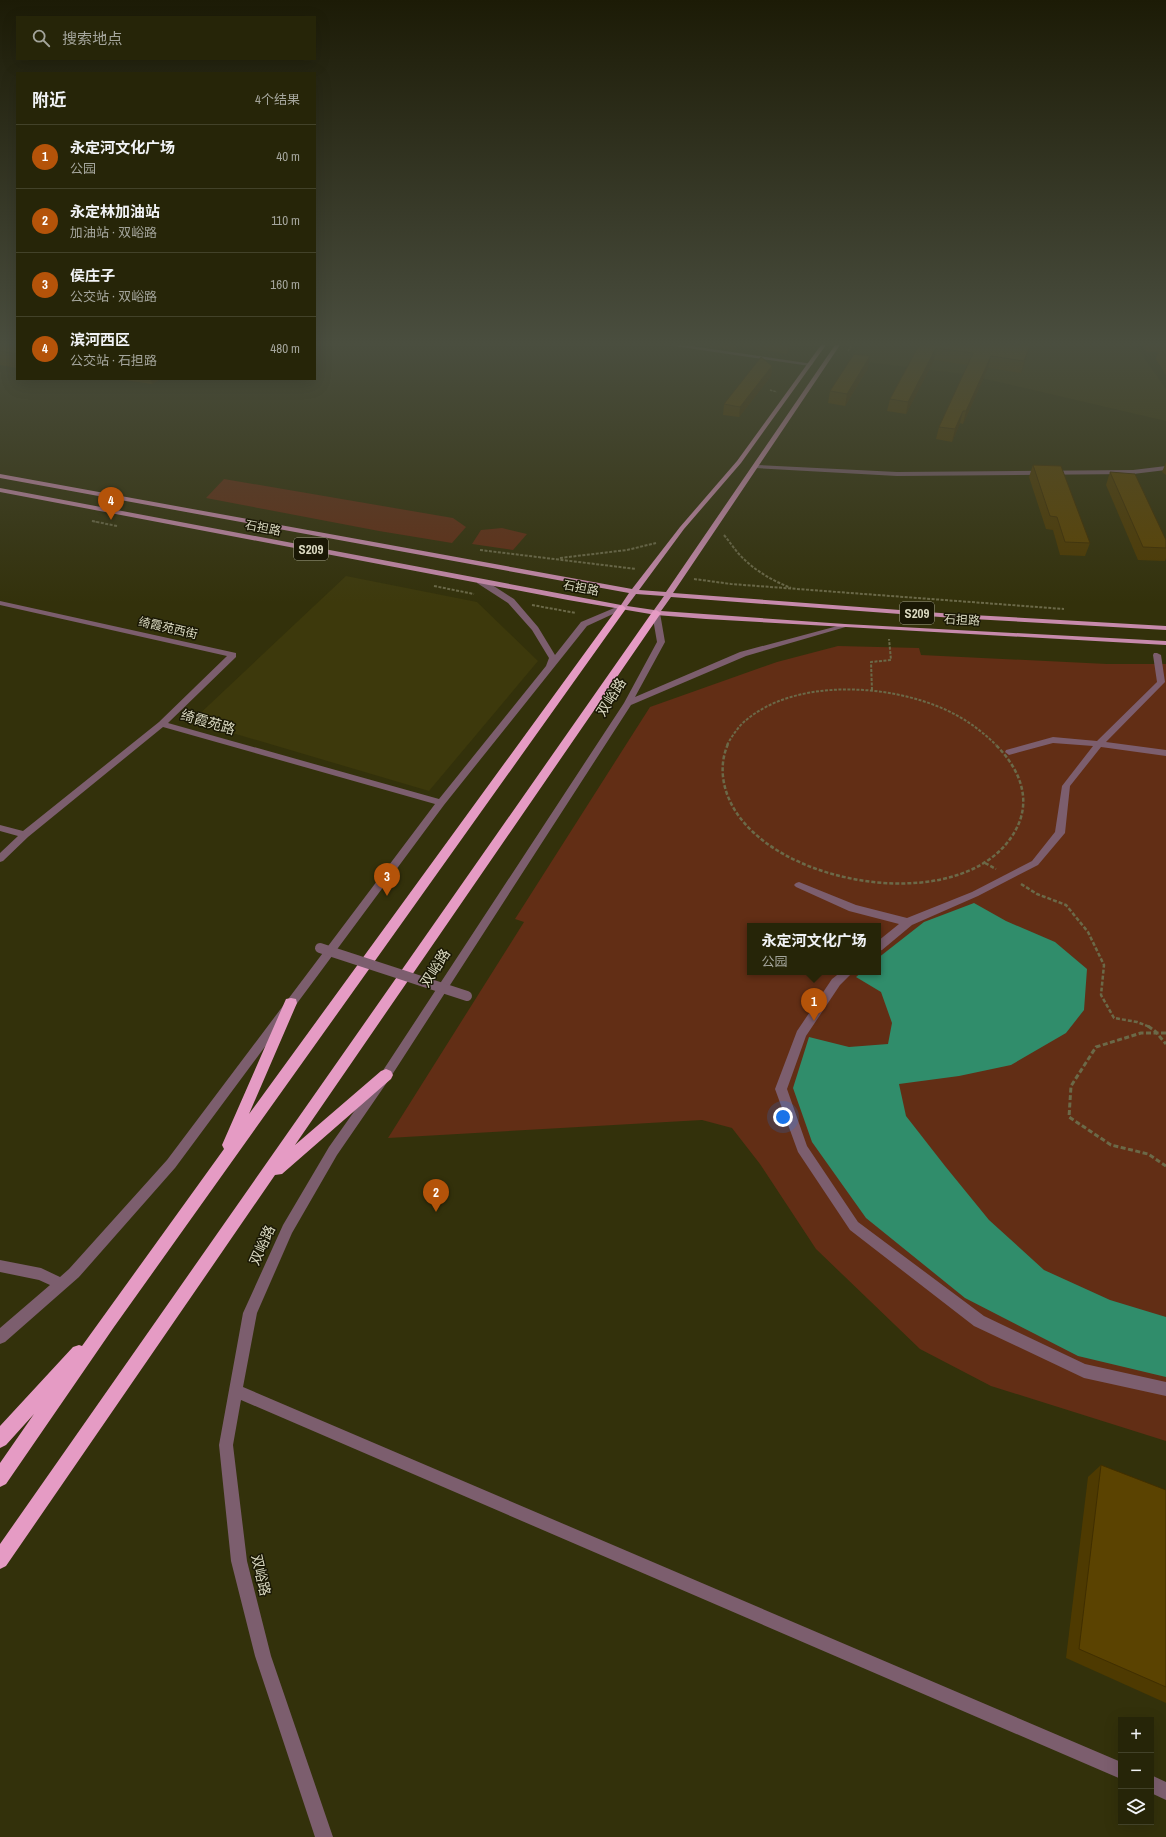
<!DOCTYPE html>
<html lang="zh">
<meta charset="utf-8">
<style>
:root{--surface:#262508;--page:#2e2d12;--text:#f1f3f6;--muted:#a4a59c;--line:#424229;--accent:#b45309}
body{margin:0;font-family:"Archivo Narrow","Noto Sans SC",sans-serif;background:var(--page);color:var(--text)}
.controls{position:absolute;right:12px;bottom:12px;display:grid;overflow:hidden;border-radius:0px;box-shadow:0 4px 16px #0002}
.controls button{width:36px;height:36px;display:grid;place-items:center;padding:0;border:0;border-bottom:1px solid var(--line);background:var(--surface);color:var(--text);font:20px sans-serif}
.you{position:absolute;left:783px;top:1117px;width:14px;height:14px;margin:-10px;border:3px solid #fff;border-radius:50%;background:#1a73e8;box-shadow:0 0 0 6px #1a73e833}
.badge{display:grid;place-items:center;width:26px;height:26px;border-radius:50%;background:var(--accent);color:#fff;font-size:13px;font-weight:700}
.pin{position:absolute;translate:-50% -33px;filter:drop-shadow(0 1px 2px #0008)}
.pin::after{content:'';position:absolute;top:21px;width:14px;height:12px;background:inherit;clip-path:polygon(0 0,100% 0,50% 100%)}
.popup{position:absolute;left:747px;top:923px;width:134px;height:52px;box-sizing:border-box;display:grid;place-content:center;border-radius:0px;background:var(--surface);filter:drop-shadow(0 1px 3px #0005);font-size:13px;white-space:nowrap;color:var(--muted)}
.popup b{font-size:15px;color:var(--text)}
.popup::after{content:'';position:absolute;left:50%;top:100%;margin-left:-8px;border:8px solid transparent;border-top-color:var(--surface)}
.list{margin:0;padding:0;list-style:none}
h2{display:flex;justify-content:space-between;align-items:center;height:52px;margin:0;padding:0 16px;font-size:17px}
h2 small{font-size:13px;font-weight:400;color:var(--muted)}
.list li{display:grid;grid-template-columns:26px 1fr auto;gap:12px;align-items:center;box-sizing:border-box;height:64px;padding:0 16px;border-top:1px solid var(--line)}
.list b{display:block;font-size:15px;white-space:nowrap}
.list p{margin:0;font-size:13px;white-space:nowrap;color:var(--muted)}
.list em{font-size:13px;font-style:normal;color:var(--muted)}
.icon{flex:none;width:22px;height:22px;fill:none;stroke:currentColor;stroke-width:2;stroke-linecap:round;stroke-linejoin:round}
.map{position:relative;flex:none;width:1166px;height:1837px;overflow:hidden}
.search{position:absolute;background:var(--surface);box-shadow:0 4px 16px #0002;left:16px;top:16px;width:300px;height:44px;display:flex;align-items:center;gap:10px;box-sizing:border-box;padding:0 14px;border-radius:0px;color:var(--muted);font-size:15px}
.panel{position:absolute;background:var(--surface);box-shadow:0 4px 16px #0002;left:16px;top:72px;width:300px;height:308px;border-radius:0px}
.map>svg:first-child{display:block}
</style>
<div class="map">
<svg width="1166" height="1837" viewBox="0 0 1166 1837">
<rect width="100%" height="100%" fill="#33310b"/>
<!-- built -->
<g fill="#3d390c">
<path d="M861 345H1135L1166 389V421L964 374 850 360Z"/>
<path d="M346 576 477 602 538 661 429 791 192 721Z"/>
</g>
<!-- green -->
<g fill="#622e15" fill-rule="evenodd">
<path d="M224 479 453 518 466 527 452 543 379 531 206 498Z"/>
<path d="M502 528 527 534 513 550 472 544 481 530Z"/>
<path d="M838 646 919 648 921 655 1107 664H1166V1441L991 1386 920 1349 816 1249 760 1164 732 1128 702 1120 388 1138 524 922 515 919 650 707 777 662ZM750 926H878V972H750Z"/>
</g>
<!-- water -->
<path fill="#308d6b" d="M974 903 1006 921 1055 942 1087 969 1084 1010 1066 1033 1011 1065 959 1076 899 1084 906 1116 945 1166 989 1220 1044 1270 1110 1300 1166 1317V1377L1078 1356 965 1298 866 1218 812 1142 793 1088 809 1037 849 1047 888 1044 892 1023 881 992 856 977 862 972H878V958L924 922Z"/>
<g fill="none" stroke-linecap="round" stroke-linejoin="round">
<!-- path-far3 -->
<g stroke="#6b6948" stroke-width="1.5" stroke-dasharray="2.5 1" stroke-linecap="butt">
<path d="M848 351 852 345"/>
<path d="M770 390 777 392"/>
<path d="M92 521 97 522"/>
</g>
<!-- path-far2 -->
<g stroke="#6b6948" stroke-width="2" stroke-dasharray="3 1.5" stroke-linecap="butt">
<path d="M92 521 117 526"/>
<path d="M724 535C729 541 733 547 738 553 752 569 771 580 791 588"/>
<path d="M480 550 636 569"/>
<path d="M560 558 627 550 656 543"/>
<path d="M694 579 731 584 1064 609"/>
<path d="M434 586 474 594"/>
<path d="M532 605 576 613"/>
<path d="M872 690 871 662 891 660 889 639"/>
<path d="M727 745C732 736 738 727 745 721 795 678 888 684 944 709 964 718 981 730 996 745"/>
</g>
<!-- path-far1 -->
<g stroke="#6b6948" stroke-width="2.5" stroke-dasharray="4 2" stroke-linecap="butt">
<path d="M728 744C721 760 721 777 727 794 761 889 977 923 1019 823 1031 793 1016 765 995 744"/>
<path d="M985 863 996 869"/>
<path d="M1021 884 1037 894 1066 905 1088 932 1104 965 1101 995 1114 1018 1137 1022 1150 1027"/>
</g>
<!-- path -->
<g stroke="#6b6948" stroke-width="3" stroke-dasharray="5 2.5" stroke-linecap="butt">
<path d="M1148 1026 1155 1031 1166 1044"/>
<path d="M1166 1033H1141L1096 1047 1071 1086 1069 1117 1111 1145 1148 1154 1166 1166"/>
</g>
<!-- minor -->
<g fill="#7c5e6e" fill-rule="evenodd">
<path d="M667 345H684L813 364 810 366Z"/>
<path d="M757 465 897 472 1133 470 1166 466V470L1133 474 897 476 755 468 754 467Z"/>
<path d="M477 579H483L514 599 538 627 555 655 581 622 619 606H625L626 608 587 626 444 805 175 1168 79 1277 5 1342 0 1344V1328L50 1285 39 1280 0 1272V1260L41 1268 60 1277 69 1269 167 1160 435 804 163 727 28 837 3 861 0 862V853L18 836 0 831V825L23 831 159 722 227 656 0 605V601L236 653V657L168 723 439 799 546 666 549 658 532 630 508 603 477 583Z"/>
<path d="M653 611H659L660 613 665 642 635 697 740 652 845 624 849 626 746 656 631 705 390 1078 337 1155 292 1233 257 1313 243 1387 1121 1762V1779L241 1400 233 1445 247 1561 271 1656 333 1837H315L255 1656 231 1561 219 1445 243 1313 283 1225 329 1147 382 1072 624 703 657 642 652 613Z"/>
<path d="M1154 653H1157L1161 655 1165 682 1106 742 1166 750V756L1101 747 1070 786 1065 833 1038 865 978 896 912 925 882 950 878 951V941L899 924 849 911 796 887 794 885 796 883 799 882 856 905 907 918 972 892 1032 861 1055 832 1062 786 1093 746 1053 743 1009 755 1005 752 1006 750 1053 737 1097 741 1157 682 1153 655Z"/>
<path d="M841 972H853L840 985 806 1036 787 1089 807 1146 858 1222 984 1316 1085 1364 1166 1382V1396L1084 1378 974 1326 850 1230 798 1152 775 1089 797 1031 832 979Z"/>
<path d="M1151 1775 1166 1782V1800L1151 1793Z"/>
</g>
<!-- major -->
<path fill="#c78aac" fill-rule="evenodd" d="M821 345H826L741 463 684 529 639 590 666 592 835 345H840L673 593 954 614 1166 626V630L954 618 671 597 661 611 845 624 1166 641V645L706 619 656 615 568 600 0 492V488L621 605 629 593 0 478V474L632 589 680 527 737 461ZM636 594 664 596 654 610 627 606Z"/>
<!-- highway -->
<g fill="#e59bc4" fill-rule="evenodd">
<path d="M622 605 626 608 625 610 114 1327 6 1484 0 1487V1463L34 1414 6 1445 0 1448V1426L73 1347 79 1345 82 1346 224 1149 222 1145 286 999 291 998 296 999 297 1003 249 1114 619 606Z"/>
<path d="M656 610 661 613 295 1145 381 1071 386 1069 391 1071 393 1075 391 1079 282 1174 275 1175 6 1566 0 1569V1544L653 611Z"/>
</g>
<!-- minor-bridge -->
<path stroke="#7c5e6e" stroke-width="10" d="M320 948 467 996"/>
</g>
<!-- wall -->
<g fill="#4e3a01">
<path d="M0 345H17V368L0 365Z"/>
<path d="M709 345H793L787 354 737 346 735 350 709 347Z"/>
<path d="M919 345H1031L1021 373 988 368 963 424 960 423 952 442 936 439 939 427 968 365 934 360 906 414 887 411 890 399Z"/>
<path d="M1143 345H1166V375L1156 359 1158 352H1147Z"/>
<path d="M772 366 771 376 739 417 723 415 724 404Z"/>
<path d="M868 368 845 406 828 403 830 391Z"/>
<path d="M118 379H160L152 384Z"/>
<path d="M1166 462V475L1162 472Z"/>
<path d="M1033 465 1090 543 1085 556 1060 555 1053 530 1046 529 1029 477Z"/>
<path d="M1110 472 1166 540V558L1165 561 1138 560 1106 485Z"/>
<path d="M1101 1465 1166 1490V1703L1066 1658 1088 1477Z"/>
</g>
<!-- shaded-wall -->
<g fill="#402f01">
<path d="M788 345H793L787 354Z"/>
<path d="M1030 345H1031L1021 373 1024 361Z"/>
<path d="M936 348 934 360 906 414 908 402Z"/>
<path d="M870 356 868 368 845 406 847 394Z"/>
<path d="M991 356 988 368 963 424 966 411Z"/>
<path d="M772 366 771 376 739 417 740 407Z"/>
<path d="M151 379H160L152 384Z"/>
<path d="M963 411 960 423 952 442 955 429Z"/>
</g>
<!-- building -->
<g fill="#5b4301" stroke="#402f01">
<path d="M0 345H17V354L0 351Z"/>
<path d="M919 345H1030L1024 361 991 356 966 411H963L955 429 939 427 973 353 936 348 908 402 890 399Z"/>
<path d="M1160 347 1166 348V357Z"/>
<path d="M854 354 870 356 847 394 830 391Z"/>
<path d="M761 357 772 366 740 407 724 404Z"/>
<path d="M1033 465 1061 466 1090 543 1065 542 1057 517 1050 516Z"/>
<path d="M1110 472 1135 474 1166 540V548L1143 547Z"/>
<path d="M1101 1465 1166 1490V1687L1079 1649Z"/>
</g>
<!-- sky -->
<linearGradient id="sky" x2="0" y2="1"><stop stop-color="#1c1b06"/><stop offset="0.57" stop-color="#4a4e3f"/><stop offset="1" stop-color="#4a4e3f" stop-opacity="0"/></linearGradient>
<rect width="1166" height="603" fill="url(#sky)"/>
<g text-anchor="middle" stroke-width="3" stroke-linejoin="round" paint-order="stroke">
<!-- far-street labels -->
<g font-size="12" fill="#dad9c0" stroke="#1a1805">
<text transform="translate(263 528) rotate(11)" y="4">石担路</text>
<text transform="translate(581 588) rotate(11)" y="4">石担路</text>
<text transform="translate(962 620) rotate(3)" y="4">石担路</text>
<text transform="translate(168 628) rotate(13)" y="4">绮霞苑西街</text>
</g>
<!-- shield labels -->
<g fill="#1a1805" stroke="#a09f88" stroke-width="1">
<rect x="294" y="538" width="34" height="22" rx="3"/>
<rect x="900" y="602" width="34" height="22" rx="3"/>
</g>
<g font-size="13" font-weight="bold" fill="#dad9c0">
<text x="311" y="554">S209</text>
<text x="917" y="618">S209</text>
</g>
<!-- street labels -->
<g font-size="14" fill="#dad9c0" stroke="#1a1805">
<text transform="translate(611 697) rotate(-58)" y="5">双峪路</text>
<text transform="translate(208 722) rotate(16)" y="5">绮霞苑路</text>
<text transform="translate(435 968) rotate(-57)" y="5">双峪路</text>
<text transform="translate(262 1245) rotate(-66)" y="5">双峪路</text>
<text transform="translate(261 1575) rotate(77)" y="5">双峪路</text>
</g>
</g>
</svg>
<div class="controls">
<button>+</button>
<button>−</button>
<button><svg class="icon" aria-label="layers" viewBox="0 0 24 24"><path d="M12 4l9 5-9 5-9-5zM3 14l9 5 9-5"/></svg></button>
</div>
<div class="you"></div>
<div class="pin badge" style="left:814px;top:1021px">1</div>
<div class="popup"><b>永定河文化广场</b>公园</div>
<div class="pin badge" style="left:436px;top:1212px">2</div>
<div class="pin badge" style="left:387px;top:896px">3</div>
<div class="pin badge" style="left:111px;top:520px">4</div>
<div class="search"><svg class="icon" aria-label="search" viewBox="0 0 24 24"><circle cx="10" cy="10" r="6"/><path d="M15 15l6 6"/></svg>搜索地点</div>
<section class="panel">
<h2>附近<small>4个结果</small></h2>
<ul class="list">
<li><span class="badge">1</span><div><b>永定河文化广场</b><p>公园</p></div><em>40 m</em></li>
<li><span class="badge">2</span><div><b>永定林加油站</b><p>加油站 · 双峪路</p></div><em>110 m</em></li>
<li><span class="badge">3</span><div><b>侯庄子</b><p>公交站 · 双峪路</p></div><em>160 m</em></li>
<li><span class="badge">4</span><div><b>滨河西区</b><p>公交站 · 石担路</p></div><em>480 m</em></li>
</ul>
</section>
</div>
